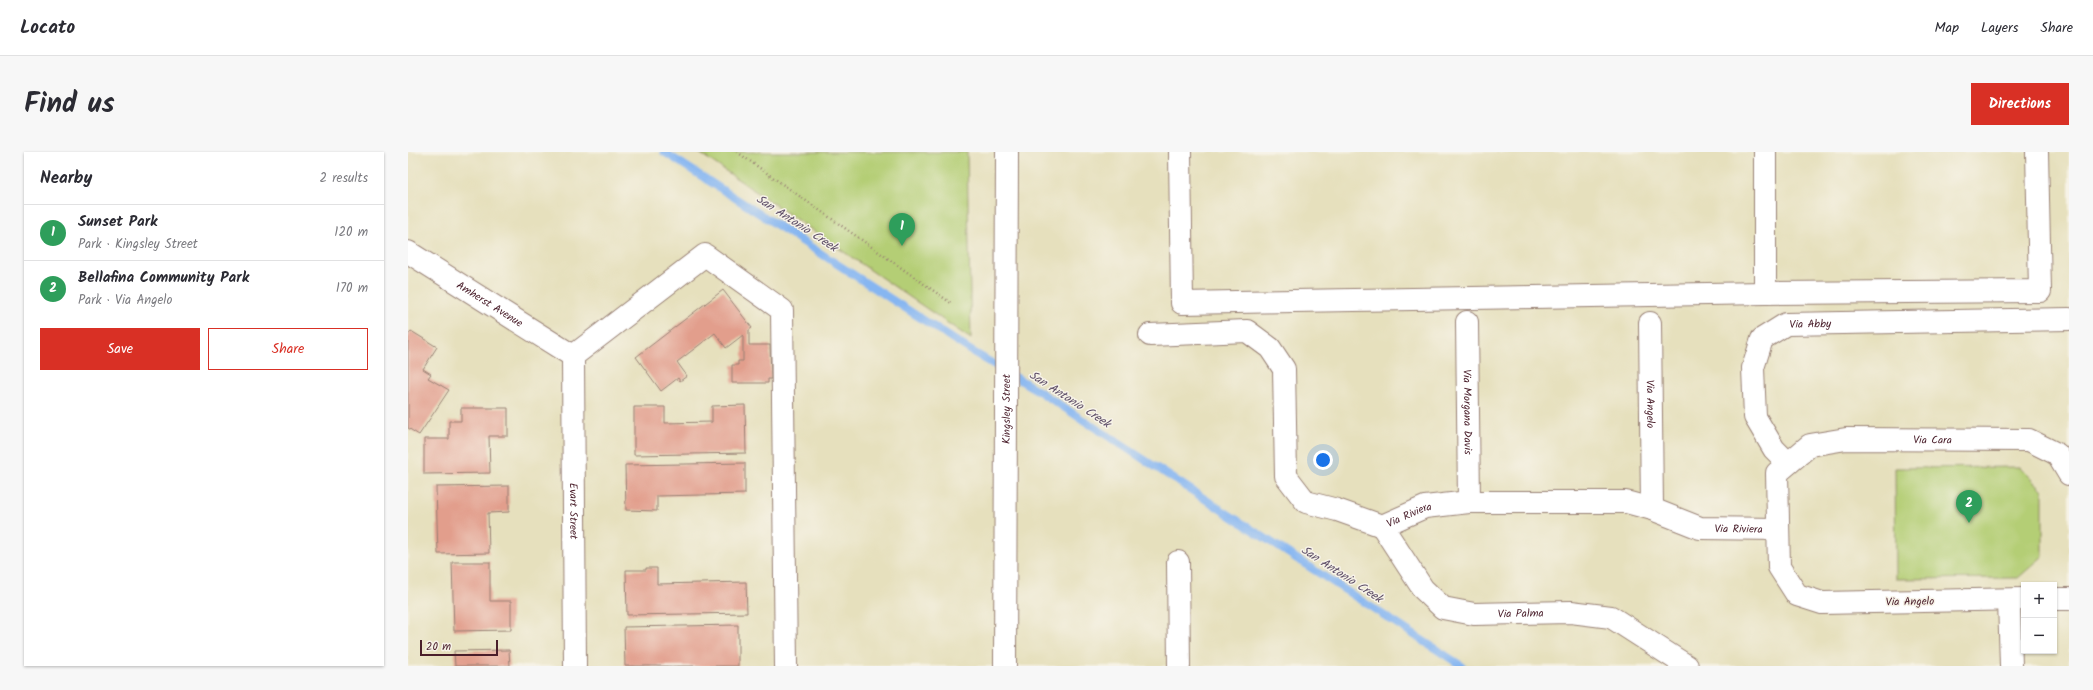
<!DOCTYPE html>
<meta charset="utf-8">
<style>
:root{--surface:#fff;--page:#f7f7f7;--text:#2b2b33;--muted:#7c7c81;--line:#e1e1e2;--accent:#d93025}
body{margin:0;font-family:Kalam,sans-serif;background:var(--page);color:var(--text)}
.controls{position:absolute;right:12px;bottom:12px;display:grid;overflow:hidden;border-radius:0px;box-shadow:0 1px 3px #0004}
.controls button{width:36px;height:36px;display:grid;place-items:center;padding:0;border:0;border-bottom:1px solid var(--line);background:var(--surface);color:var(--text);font:20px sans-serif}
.scale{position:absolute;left:12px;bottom:10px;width:78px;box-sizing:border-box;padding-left:4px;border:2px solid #4a1f2b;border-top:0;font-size:11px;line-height:14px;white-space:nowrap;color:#4a1f2b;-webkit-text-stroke:3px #f7f3e8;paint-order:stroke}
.you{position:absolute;left:915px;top:308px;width:14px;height:14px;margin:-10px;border:3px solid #fff;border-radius:50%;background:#1a73e8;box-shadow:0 0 0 6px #1a73e833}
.badge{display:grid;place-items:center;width:26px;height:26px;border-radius:50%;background:var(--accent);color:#fff;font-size:13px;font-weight:700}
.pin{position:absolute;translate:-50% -33px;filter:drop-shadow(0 1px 2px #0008)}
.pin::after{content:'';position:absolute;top:21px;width:14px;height:12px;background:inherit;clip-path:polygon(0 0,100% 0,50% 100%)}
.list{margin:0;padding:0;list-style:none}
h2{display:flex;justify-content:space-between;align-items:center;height:52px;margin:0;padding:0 16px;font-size:17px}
h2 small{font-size:13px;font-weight:400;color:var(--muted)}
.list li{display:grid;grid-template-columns:26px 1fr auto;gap:12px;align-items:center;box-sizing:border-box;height:56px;padding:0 16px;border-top:1px solid var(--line)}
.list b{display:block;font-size:15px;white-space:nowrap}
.list p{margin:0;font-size:13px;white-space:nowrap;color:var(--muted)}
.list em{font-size:13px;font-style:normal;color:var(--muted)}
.actions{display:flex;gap:8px;padding:12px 16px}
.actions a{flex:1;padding:9px 0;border:1px solid var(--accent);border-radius:0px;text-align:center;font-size:14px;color:var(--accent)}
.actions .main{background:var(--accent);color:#fff}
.map{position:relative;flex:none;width:1661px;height:514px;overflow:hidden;border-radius:0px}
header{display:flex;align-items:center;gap:24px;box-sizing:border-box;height:56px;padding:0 20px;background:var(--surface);border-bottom:1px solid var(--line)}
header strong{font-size:19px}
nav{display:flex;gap:22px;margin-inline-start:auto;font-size:14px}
.intro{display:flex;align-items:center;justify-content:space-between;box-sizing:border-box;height:96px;padding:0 24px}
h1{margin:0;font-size:28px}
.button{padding:10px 18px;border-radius:0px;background:var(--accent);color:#fff;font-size:14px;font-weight:700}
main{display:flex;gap:24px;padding:0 24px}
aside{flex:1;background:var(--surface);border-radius:0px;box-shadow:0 1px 3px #0004}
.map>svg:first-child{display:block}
</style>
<header>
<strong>Locato</strong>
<nav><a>Map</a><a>Layers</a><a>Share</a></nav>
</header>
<div class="intro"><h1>Find us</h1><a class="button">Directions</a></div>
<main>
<aside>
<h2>Nearby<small>2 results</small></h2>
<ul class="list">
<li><span class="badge" style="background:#2e9e5b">1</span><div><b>Sunset Park</b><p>Park · Kingsley Street</p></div><em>120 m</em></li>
<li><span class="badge" style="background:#2e9e5b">2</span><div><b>Bellafina Community Park</b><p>Park · Via Angelo</p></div><em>170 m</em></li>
</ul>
<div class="actions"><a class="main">Save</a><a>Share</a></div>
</aside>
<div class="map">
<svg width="1661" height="514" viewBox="0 0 1661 514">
<rect width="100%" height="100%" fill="#f7f3e8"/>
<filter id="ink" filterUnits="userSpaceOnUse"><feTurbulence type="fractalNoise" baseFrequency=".025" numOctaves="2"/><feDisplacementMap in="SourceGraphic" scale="8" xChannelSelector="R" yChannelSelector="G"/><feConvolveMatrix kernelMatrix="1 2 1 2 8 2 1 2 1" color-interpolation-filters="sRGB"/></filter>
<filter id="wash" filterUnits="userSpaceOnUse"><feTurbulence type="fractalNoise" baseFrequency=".012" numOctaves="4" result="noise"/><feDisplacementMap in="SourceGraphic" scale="16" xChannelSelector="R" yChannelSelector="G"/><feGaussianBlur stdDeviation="0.9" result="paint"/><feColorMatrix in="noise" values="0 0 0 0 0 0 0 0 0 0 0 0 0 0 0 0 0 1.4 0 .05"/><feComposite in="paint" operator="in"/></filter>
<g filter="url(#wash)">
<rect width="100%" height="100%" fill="#e6e0bd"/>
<!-- green -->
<g fill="#b4ce74" stroke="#7f7650">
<path d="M290 0H559L563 187Z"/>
<path d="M1612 315 1635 338V404L1610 426 1488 427 1487 316Z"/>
</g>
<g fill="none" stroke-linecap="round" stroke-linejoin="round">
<!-- stream -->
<path stroke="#86b6f1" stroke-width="8" d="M256 0 565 200 629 238 1054 514"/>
</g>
<g id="blocks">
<!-- building -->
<g fill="#e29e8c">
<path d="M315 138 344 176 341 178V193H362L363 227H360V231H324V213H330V209H335V183L318 196 307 181 269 210 279 224 272 229 270 226 253 239 228 205Z"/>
<path d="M3 179 29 195 15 217 23 222 20 226 41 238 11 283 0 276V183Z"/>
<path d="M337 253 338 301 226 303V255H257V271L304 270V254Z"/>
<path d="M53 256H100V284H81L82 321 16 322V287H41V269H53Z"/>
<path d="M337 311V342L249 344V359L218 358 217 313Z"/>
<path d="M101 334V360L80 361 81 401 30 402 28 335Z"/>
<path d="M44 410H82V449H103V478L46 479Z"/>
<path d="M238 416H249V432L338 430 339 461 219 463 218 418H238Z"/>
<path d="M330 473V514H217L216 475Z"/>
<path d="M101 498 102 514H47L46 499Z"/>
</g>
</g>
</g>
<g filter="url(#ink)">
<use href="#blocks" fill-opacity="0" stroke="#988074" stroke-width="1"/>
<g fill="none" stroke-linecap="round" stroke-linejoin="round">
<!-- minor casing -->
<g stroke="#988074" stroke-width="24">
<g id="minor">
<path d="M772 0 774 151 1357 141 1632 139 1629 0"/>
<path d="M1357 0V141"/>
<path id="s1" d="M0 100 165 204"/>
<path id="s2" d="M1059 170 1061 350"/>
<path id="s3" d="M1242 171 1244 357"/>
<path id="s4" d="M742 183 839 179 862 196 876 217 878 324 898 350 929 358 974 374 1017 355 1061 350H1218L1244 357 1292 376 1370 377"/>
<path d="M165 204 297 103 374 158 378 514"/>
<path id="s5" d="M165 204 167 514"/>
<path id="s6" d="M1380 311 1366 297 1347 265 1345 216 1354 187 1378 172 1661 167"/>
<path id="s7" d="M974 374 1015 437 1035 456 1066 462 1163 460 1203 465 1279 514"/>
<path d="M770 410 771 514"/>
<path id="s8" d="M1616 447 1414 451 1389 443 1371 415 1369 321 1402 293 1438 287 1621 288 1649 302 1661 322"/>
<path d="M1646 447H1661"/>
<path d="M1601 448 1603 514"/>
</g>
</g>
<!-- major casing -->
<g stroke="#988074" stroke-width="24">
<g id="major">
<path id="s9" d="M597 514 599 0"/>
</g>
</g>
<!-- path -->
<path stroke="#988074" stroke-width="2.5" stroke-dasharray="1 3" stroke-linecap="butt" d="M329 0 543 151"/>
<!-- minor -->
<use href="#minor" stroke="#fff" stroke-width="22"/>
<!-- major -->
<use href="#major" stroke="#fff" stroke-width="22"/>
</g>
</g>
<g text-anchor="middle" stroke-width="3" stroke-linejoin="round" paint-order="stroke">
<!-- street labels -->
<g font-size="11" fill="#4a1f2b" stroke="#f7f3e8">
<text dy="4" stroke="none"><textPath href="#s1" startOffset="97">Amherst Avenue</textPath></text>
<text dy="4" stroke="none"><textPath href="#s6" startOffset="189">Via Abby</textPath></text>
<text dy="4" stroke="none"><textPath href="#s3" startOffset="81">Via Angelo</textPath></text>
<text dy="4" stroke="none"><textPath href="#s9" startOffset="257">Kingsley Street</textPath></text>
<text dy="4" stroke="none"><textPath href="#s2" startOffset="90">Via Morgana Davis</textPath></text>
<text dy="4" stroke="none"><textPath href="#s8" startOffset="522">Via Cara</textPath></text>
<text dy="4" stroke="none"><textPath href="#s5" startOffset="155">Evart Street</textPath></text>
<text dy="4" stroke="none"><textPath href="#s4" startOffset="400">Via Riviera</textPath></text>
<text dy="4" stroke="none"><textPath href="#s4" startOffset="736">Via Riviera</textPath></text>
<text transform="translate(1502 449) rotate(-1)" y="4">Via Angelo</text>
<text dy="4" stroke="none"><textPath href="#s7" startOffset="181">Via Palma</textPath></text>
</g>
<!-- water labels -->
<g font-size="12" font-style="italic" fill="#5c4c66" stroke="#f7f3e8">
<text transform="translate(389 71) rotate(33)" y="4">San Antonio Creek</text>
<text transform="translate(662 247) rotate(33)" y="4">San Antonio Creek</text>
<text transform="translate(934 422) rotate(33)" y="4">San Antonio Creek</text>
</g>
</g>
</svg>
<div class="controls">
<button>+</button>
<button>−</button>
</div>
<div class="scale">20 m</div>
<div class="you"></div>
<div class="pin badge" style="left:494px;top:94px;background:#2e9e5b">1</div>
<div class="pin badge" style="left:1561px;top:371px;background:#2e9e5b">2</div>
</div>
</main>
